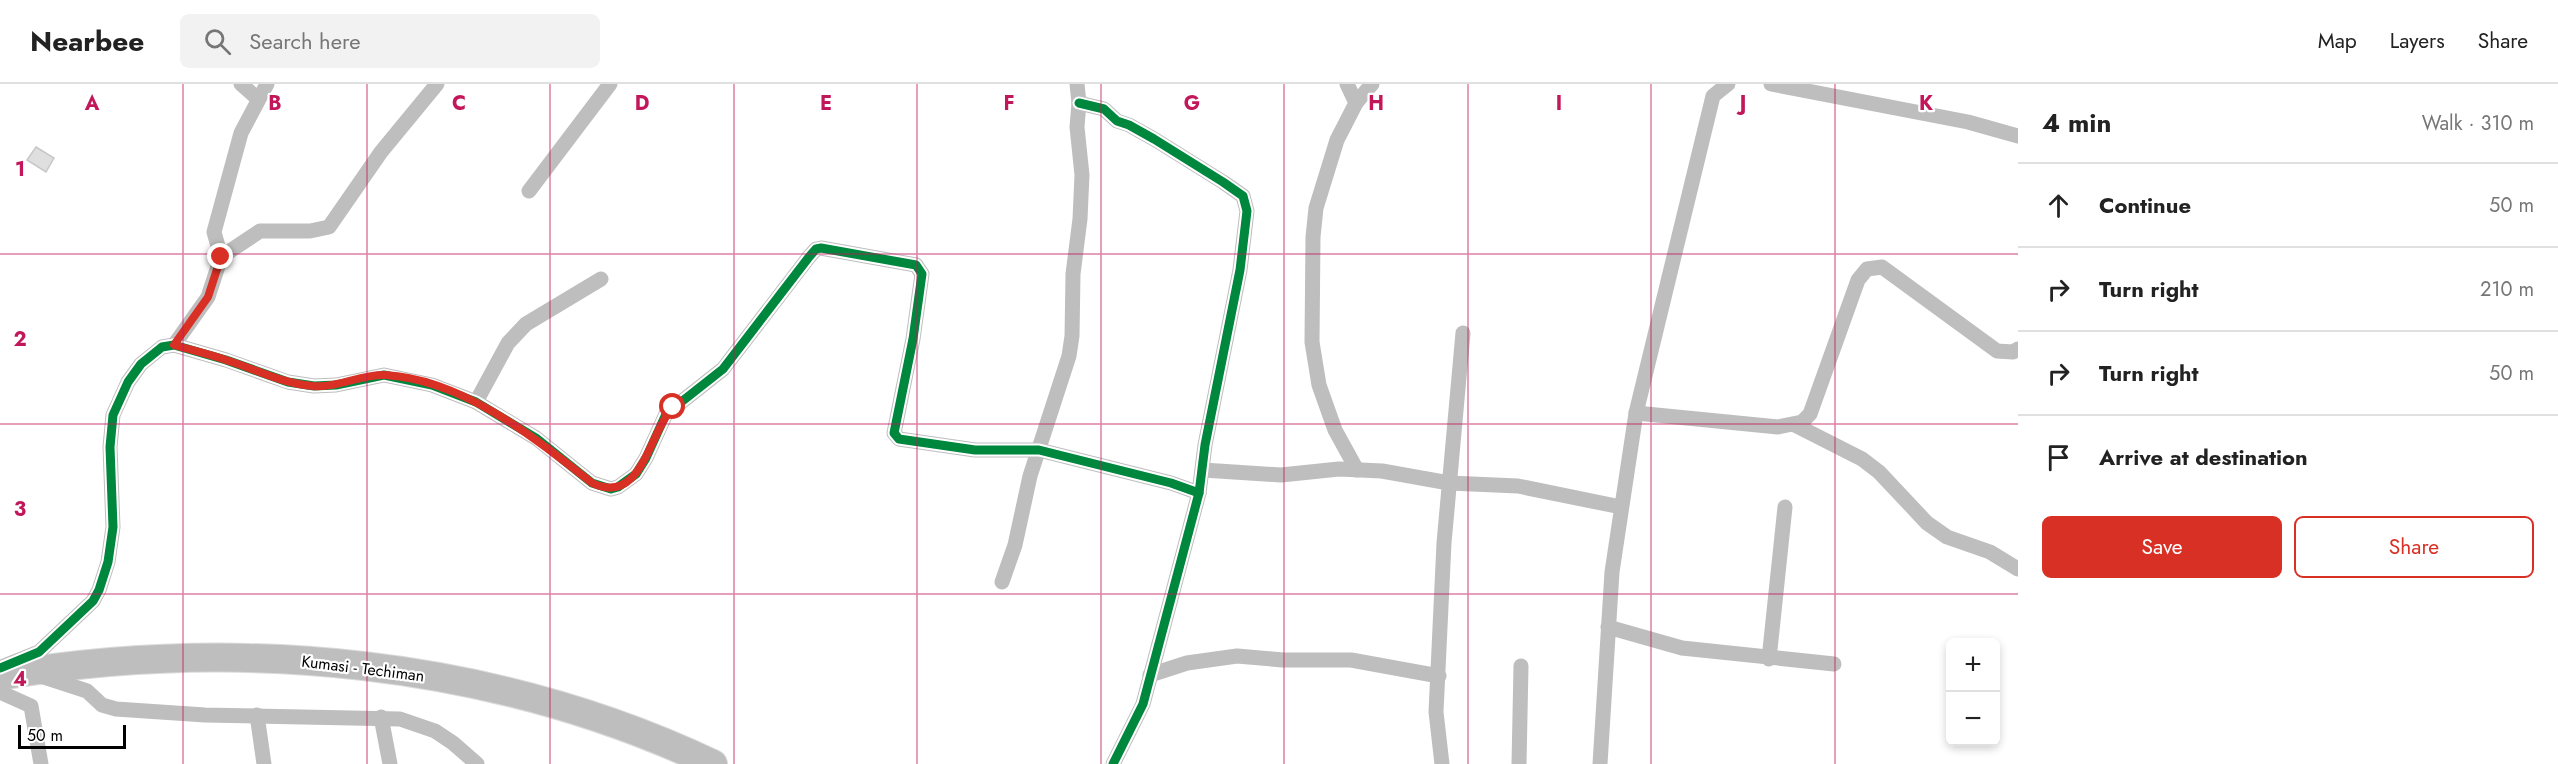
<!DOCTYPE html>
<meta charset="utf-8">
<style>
:root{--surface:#fff;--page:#f2f2f2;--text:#222;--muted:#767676;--line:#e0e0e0;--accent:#d93025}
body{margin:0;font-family:Jost,sans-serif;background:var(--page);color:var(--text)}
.controls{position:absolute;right:18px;bottom:18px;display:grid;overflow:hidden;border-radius:9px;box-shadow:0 3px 9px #0003}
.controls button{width:54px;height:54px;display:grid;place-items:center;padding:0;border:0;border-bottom:2px solid var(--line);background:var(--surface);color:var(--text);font:30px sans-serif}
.scale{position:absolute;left:18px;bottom:15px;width:108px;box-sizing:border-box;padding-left:6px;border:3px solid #000;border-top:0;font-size:16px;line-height:21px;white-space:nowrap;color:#000;-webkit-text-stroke:4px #fff;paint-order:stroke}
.stop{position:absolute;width:18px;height:18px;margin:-14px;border:4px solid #d93025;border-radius:50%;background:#fff}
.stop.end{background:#d93025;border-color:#fff;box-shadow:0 2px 6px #0008}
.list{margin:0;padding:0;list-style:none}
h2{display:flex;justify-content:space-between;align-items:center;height:78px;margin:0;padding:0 24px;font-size:26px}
h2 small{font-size:20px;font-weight:400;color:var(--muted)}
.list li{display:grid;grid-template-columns:39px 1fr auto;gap:18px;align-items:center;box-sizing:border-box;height:84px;padding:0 24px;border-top:2px solid var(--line)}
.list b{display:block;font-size:22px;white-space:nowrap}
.list em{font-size:20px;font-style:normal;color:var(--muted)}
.actions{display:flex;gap:12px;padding:18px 24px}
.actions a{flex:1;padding:14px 0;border:2px solid var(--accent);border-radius:9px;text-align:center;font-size:21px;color:var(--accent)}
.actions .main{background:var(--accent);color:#fff}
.icon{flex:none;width:33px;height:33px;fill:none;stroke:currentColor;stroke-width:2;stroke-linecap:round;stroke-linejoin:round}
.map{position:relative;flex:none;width:2018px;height:680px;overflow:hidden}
header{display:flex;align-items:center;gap:36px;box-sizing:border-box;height:84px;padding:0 30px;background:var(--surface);border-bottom:2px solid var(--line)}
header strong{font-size:28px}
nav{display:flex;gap:33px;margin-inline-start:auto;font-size:21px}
.search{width:420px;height:54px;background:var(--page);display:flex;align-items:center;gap:15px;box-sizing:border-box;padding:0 21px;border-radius:9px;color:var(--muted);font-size:22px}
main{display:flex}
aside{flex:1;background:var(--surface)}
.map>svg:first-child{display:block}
</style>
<header>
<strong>Nearbee</strong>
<div class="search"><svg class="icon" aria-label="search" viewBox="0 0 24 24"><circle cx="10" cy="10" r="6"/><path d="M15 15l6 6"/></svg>Search here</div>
<nav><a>Map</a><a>Layers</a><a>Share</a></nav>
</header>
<main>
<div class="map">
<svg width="2018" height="680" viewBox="0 0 2018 680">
<rect width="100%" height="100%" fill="#fff"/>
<!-- building -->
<path fill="#dfdfdf" stroke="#c7c7c7" stroke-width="1.5" d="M36 63 54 74 46 88 27 76Z"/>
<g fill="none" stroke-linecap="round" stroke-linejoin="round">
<!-- highway casing -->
<g stroke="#dbdbdb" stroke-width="30">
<path id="highway" d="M0 592C239 552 493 576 713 680"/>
</g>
<!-- street -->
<g stroke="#bebebe" stroke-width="15">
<path d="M241 0 258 15"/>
<path d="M1347 0 1356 19 1337 56 1316 124 1313 153 1312 258 1319 301 1335 346 1357 386"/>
<path d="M1771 0 1968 38 2018 52"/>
<path d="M1079 19 1104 25 1117 37 1129 41 1154 55 1223 98 1243 112 1247 127 1240 186 1205 361 1199 409 1143 620 1113 680"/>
<path d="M1356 19 1372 0"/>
<path d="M529 107 610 0"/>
<path d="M221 173 214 148 241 49 267 0"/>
<path d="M174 261 208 213 221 173 260 147H310L329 143 381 68 437 0"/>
<path d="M476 318 508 259 526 240 601 195"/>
<path d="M1636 329 1778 343 1802 338 1810 330 1858 196 1867 185 1882 183 1997 267 2013 268 2018 265"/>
<path d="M1795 341 1862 375 1879 388 1927 439 1947 453 1990 468 2018 485"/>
<path d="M1203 386 1281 391 1339 385 1382 387 1449 399 1518 402 1621 423"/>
<path d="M1002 498 1015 461 1030 392 1069 272 1072 252 1073 190 1080 135 1082 91 1077 43 1079 19 1077 0"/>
<path d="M1608 543 1682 564 1834 580"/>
<path d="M1769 575 1785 423"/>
<path d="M4 582 39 568 93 517 99 506 108 478 113 443 110 363 113 331 128 298 141 280 162 263 174 261 226 276 288 298 314 302 336 301 384 291 432 301 476 318 536 354 592 399 611 405 618 403 636 390 646 374 666 330 723 285 809 173 816 165 821 164 916 181 922 190 913 255 894 349 899 355 975 366H1039L1171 399 1199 409"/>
<path d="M1150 591 1187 579 1237 572 1283 576H1351L1439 592"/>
<path d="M41 592 87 607 102 621 116 625 205 631 400 635 435 647 453 659 477 680"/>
<path d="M0 608 31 622 41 680"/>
<path d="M257 631 264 680"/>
<path d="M381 633 390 680"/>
<path d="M1442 680 1436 628 1444 459 1463 249"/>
<path d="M1519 680 1521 582"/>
<path d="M1600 680 1612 488 1636 329 1713 12 1728 0"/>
</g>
<!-- highway -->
<use href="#highway" stroke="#bebebe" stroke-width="28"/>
<!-- cycleway casing -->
<g stroke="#fff" stroke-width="13">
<g id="cycleway">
<path d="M1079 19 1104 25 1117 37 1129 41 1154 55 1223 98 1243 112 1247 127 1240 186 1205 361 1199 409 1143 620 1113 680"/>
<path d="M0 584 39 568 93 517 99 506 108 478 113 443 110 363 113 331 128 298 141 280 162 263 174 261 226 276 288 298 314 302 336 301 384 291 432 301 476 318 536 354 592 399 611 405 618 403 636 390 646 374 666 330 723 285 809 173 816 165 821 164 916 181 922 190 913 255 894 349 899 355 975 366H1039L1171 399 1199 409"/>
</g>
</g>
<!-- cycleway -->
<use href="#cycleway" stroke="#00873e" stroke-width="9"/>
</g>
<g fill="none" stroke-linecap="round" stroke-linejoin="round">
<!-- route -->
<path stroke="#d93025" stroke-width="8" d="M221 173 208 213 174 261C191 266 209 270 226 276 255 285 283 300 313 302 338 304 361 290 385 291 462 295 535 354 592 399 642 423 649 348 673 323"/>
</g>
<!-- grid -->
<path fill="none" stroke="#c2185b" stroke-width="1.5" stroke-opacity="0.55" d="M183 0V680M367 0V680M550 0V680M734 0V680M917 0V680M1101 0V680M1284 0V680M1468 0V680M1651 0V680M1835 0V680M0 170H2018M0 340H2018M0 510H2018"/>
<g text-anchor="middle" stroke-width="4.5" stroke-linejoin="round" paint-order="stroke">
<!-- street labels -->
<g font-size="16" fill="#000" stroke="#fff">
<text transform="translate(363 584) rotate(7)" y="6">Kumasi - Techiman</text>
</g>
</g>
<g font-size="20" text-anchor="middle" font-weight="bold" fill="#c2185b" stroke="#fff" stroke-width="4.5" stroke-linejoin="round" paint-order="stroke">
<text x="92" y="26">A</text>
<text x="275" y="26">B</text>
<text x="459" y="26">C</text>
<text x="642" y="26">D</text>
<text x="826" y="26">E</text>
<text x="1009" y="26">F</text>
<text x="1192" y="26">G</text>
<text x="1376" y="26">H</text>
<text x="1559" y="26">I</text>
<text x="1743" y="26">J</text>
<text x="1926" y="26">K</text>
<text x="20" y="92">1</text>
<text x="20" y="262">2</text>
<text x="20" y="432">3</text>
<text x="20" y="602">4</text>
</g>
</svg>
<div class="controls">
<button>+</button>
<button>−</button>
</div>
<div class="scale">50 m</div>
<div class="stop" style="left:673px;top:323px"></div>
<div class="stop end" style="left:221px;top:173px"></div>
</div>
<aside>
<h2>4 min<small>Walk · 310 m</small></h2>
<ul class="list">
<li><svg class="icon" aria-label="ahead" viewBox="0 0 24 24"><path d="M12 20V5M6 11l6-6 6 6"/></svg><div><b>Continue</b></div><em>50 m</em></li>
<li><svg class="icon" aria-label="right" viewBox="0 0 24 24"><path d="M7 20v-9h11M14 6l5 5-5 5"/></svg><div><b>Turn right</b></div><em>210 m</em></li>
<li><svg class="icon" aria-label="right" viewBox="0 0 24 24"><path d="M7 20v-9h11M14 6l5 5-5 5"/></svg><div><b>Turn right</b></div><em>50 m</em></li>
<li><svg class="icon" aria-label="arrive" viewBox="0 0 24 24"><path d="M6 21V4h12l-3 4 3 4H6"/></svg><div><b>Arrive at destination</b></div></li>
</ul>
<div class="actions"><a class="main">Save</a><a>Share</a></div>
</aside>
</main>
